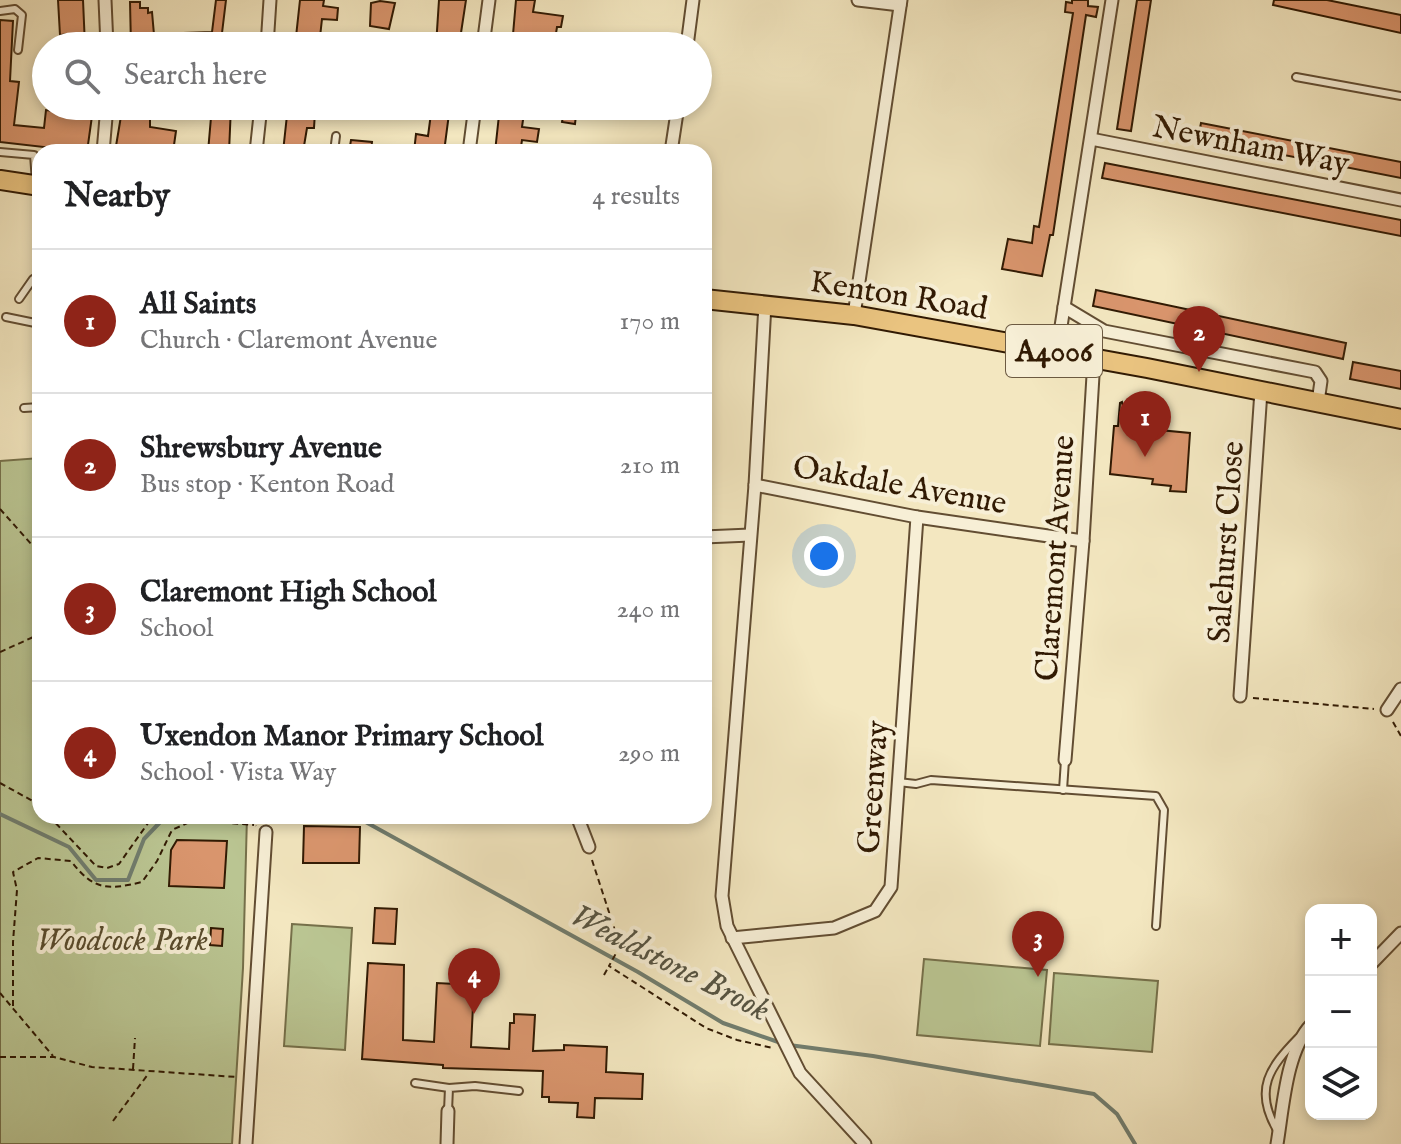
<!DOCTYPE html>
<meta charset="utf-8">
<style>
:root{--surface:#fff;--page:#f6f6f6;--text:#202124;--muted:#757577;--line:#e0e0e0;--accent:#8f2418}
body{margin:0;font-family:"IM FELL English",serif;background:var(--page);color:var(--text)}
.controls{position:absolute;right:24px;bottom:24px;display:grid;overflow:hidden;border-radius:16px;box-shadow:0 4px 12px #0003}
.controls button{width:72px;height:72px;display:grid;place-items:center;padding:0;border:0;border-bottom:2px solid var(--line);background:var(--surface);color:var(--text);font:40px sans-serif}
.you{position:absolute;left:824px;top:556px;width:28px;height:28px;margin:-20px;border:6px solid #fff;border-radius:50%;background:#1a73e8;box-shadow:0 0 0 12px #1a73e833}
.badge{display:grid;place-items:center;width:52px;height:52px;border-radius:50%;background:var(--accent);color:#fff;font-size:26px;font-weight:700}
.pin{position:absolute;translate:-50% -66px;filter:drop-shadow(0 2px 4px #0008)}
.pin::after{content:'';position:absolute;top:42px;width:28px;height:24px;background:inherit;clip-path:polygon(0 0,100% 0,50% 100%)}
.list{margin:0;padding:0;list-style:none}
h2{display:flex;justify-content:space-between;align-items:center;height:104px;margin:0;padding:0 32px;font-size:34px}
h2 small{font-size:26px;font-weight:400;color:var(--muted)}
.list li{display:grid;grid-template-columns:52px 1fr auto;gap:24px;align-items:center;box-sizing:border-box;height:144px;padding:0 32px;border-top:2px solid var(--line)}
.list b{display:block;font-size:30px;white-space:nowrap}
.list p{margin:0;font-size:26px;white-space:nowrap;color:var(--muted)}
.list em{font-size:26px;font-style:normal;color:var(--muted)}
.icon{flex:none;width:44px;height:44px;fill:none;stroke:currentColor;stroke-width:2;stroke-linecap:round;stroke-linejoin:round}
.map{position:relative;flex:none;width:1401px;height:1144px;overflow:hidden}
.search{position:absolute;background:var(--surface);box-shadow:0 4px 12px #0003;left:32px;top:32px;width:680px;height:88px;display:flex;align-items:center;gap:20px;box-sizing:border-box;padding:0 28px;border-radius:44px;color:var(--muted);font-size:30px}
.panel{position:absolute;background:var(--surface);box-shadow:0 4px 12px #0003;left:32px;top:144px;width:680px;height:680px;border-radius:24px}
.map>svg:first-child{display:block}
</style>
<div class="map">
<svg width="1401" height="1144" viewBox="0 0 1401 1144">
<rect width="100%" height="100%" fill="#f3e7c0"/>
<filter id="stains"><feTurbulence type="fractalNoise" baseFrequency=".0025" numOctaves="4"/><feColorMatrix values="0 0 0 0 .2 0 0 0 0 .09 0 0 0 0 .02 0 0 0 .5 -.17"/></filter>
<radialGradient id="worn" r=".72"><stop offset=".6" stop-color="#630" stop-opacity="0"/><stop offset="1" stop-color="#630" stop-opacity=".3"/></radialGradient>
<!-- green -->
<g fill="#bac592" stroke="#76704a" stroke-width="2">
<path d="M40 458V816H247L243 968 232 1144H0V461Z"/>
<path d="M292 924 352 928 345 1050 284 1046Z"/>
<path d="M924 959 1047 970 1040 1046 917 1035Z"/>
<path d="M1054 973 1158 981 1152 1052 1049 1044Z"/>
</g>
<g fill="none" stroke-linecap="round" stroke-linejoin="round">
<!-- stream -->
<g stroke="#717d6e" stroke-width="4">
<path d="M0 814 69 847 96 880H128L144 839 166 816"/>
<path d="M328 816 362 820 638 972 723 1023 781 1043"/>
<path d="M789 1045 873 1056 1094 1094 1117 1114 1135 1144"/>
</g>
</g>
<!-- building -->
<g fill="#d9956d" stroke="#311a03" stroke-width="2">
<path d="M58 0H83L85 46H69V34L60 35Z"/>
<path d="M216 0H226L222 33 232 34 231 46H184V33L212 32Z"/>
<path d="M300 0H324L323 6 338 8 337 20 322 19 320 37 313 40 312 46H295Z"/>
<path d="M439 0H466L459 46H436Z"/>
<path d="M516 0H535L533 12 563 16 561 27H557L554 46H512Z"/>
<path d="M1072 0H1088V6L1098 7 1096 17 1086 15 1053 235H1050L1042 276 1002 269 1008 239 1032 243 1034 226 1039 227 1073 13 1065 12 1066 2 1072 3Z"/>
<path d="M1137 0H1151L1131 131 1117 129Z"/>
<path d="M1274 0H1327L1401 15V33L1273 5Z"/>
<path d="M380 1 395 3 389 29 370 26 371 3Z"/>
<path d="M130 2H140V8H148V13L152 12 155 46H131Z"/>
<path d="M0 20 13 21 10 81 19 82 14 125 44 128 46 110 92 116 87 152 0 142Z"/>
<path d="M131 106H150V127L176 131 173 152H115L121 116H131Z"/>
<path d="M212 106H231L229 152H208Z"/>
<path d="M288 106H306V111L315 112 314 128H307L303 152H283Z"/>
<path d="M432 106H450L444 152H414L416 134 428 136Z"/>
<path d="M500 106H525L522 127 539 129 537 142 522 140 521 147 515 146V152H495Z"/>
<path d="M565 106H577L575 124 562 122Z"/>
<path d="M1201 123 1401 162V178L1198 138Z"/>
<path d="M351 140 372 142 371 152H349Z"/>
<path d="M1105 163 1401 220V236L1102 178Z"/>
<path d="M1096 290 1346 343 1343 359 1093 306Z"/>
<path d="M1353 362 1401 371V389L1350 379Z"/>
<path d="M1122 402 1128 427 1190 433 1186 492 1170 491 1171 486 1152 484 1153 479 1110 474 1114 426H1118L1120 403Z"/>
<path d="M304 826 360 827 359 863H303Z"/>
<path d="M177 840 227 841 224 888 169 886 171 850Z"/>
<path d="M375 908 397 909 395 944 373 943Z"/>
<path d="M211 928 223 929 222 946 210 945Z"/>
<path d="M368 963 404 965 403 1040 434 1042 437 983 474 985 471 1047 509 1049 510 1023H514V1014L535 1015 533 1051 564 1050V1045L607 1047 606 1072 643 1074 642 1099 595 1098 594 1118 577 1117 578 1103 549 1102V1097H542L543 1071 443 1068V1065L362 1059Z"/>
</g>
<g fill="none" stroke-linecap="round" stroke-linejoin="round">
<!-- service casing -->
<g stroke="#624d32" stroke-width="10">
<g id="service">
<path d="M0 11 15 9 22 15 18 50"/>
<path d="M1296 77 1401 96"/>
<path d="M0 152 34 155 36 181"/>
<path d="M334 152 336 136"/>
<path d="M19 299 33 279 40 275"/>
<path d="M6 317 40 324"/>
<path d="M24 408 40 407"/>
<path d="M898 782 916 784 931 780 1156 796 1164 810 1156 926"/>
<path d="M1063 790 1065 760"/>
<path d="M415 1083 449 1088"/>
<path d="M448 1111 449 1088 475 1086 519 1091"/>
<path d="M1277 1130C1253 1089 1270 1067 1298 1038"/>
</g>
</g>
<!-- minor casing -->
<g stroke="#624d32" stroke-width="15">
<g id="minor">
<path d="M105 0 107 46"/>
<path d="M858 0 900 5"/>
<path d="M267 46 270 0"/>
<path d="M483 46 489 0"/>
<path d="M687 46 693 0"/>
<path d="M1091 139 1401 200"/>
<path d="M103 152 107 106"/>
<path d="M256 152 261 106"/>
<path d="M469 152 475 106"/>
<path d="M671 152 678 106"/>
<path d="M765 304 755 485 722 896 727 926 800 1073 865 1144"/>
<path d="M1064 307 1104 331 1315 372 1321 381 1318 402"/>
<path d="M854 315 901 0"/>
<path d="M1057 352 1112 0"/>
<path d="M755 485 917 517 1083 541"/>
<path d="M704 537 750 535"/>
<path d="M1240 696 1261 391"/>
<path d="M1387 710 1401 689"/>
<path d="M1065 760 1083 541 1094 359"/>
<path d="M577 816 589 847"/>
<path d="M732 938 834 928 875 911 891 887 917 517"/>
<path d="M1371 964 1401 933"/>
<path d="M246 1144 266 832"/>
<path d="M447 1144 448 1111"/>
<path d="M1277 1144C1283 1109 1286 1051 1311 1025"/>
</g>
</g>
<!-- primary casing -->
<g stroke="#311a03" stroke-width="22">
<g id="primary">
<path d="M0 180 40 186"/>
<path d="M704 299 854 315 1147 368 1401 419"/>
</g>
</g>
<!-- path -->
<g stroke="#311a03" stroke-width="2" stroke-dasharray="6 4" stroke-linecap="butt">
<path d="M0 509 40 554"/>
<path d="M0 652 40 634"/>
<path d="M1253 698 1374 709"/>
<path d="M1393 722 1401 736"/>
<path d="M0 783 40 805"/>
<path d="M49 816 96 866 107 868 119 864 153 816"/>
<path d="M254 816 256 826"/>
<path d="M592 860 620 946 609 966 706 1028 737 1040 773 1048"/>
<path d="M604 975 609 966"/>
<path d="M0 993 53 1056"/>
<path d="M13 1006V942L17 890 13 872 38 858 71 861C94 891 108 890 142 882L157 861 172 830 194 820 254 825"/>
<path d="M0 1057H54L92 1067 237 1077"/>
<path d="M133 1069 135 1038"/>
<path d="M113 1121 149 1073"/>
</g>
<!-- service -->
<use href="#service" stroke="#f7efd6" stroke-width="6"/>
<!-- minor -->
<use href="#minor" stroke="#f7efd6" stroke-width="11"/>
<!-- primary -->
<use href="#primary" stroke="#eac480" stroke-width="18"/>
</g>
<g text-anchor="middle" stroke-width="8" stroke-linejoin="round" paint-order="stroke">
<!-- shield labels -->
<rect fill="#f7efd6" stroke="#6c5a42" stroke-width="2" x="1006" y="325" width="96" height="52" rx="6"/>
<g font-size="30" font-weight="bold" fill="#311a03">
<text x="1054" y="361">A4006</text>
</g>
<!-- street labels -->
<g font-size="32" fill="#311a03" stroke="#f7efd6">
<text transform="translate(1251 144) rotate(11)" y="11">Newnham Way</text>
<text transform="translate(899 294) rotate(9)" y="11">Kenton Road</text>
<text transform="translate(900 484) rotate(10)" y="11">Oakdale Avenue</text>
<text transform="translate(1225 542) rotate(-86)" y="11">Salehurst Close</text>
<text transform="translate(1054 558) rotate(-86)" y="11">Claremont Avenue</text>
<text transform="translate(872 787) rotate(-86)" y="11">Greenway</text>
</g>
<!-- park labels -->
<g font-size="32" font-style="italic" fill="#5a4d2e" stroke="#f7efd6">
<text x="122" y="950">Woodcock Park</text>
</g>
<!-- water labels -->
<g font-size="34" font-style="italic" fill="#565442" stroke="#f7efd6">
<text transform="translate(671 961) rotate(27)" y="12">Wealdstone Brook</text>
</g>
</g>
<rect width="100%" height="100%" filter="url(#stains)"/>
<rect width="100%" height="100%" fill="url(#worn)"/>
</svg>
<div class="controls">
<button>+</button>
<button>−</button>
<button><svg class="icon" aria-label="layers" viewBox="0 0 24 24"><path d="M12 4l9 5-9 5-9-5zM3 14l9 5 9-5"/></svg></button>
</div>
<div class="you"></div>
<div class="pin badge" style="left:1145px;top:457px">1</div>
<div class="pin badge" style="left:1199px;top:372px">2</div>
<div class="pin badge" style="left:1038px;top:977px">3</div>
<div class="pin badge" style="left:474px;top:1014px">4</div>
<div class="search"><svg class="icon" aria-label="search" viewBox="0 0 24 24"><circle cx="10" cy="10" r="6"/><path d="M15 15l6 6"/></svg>Search here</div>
<section class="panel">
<h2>Nearby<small>4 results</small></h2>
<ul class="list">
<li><span class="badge">1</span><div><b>All Saints</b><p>Church · Claremont Avenue</p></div><em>170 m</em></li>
<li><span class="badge">2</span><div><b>Shrewsbury Avenue</b><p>Bus stop · Kenton Road</p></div><em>210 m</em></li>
<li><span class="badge">3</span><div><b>Claremont High School</b><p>School</p></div><em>240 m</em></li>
<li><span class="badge">4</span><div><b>Uxendon Manor Primary School</b><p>School · Vista Way</p></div><em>290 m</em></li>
</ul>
</section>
</div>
